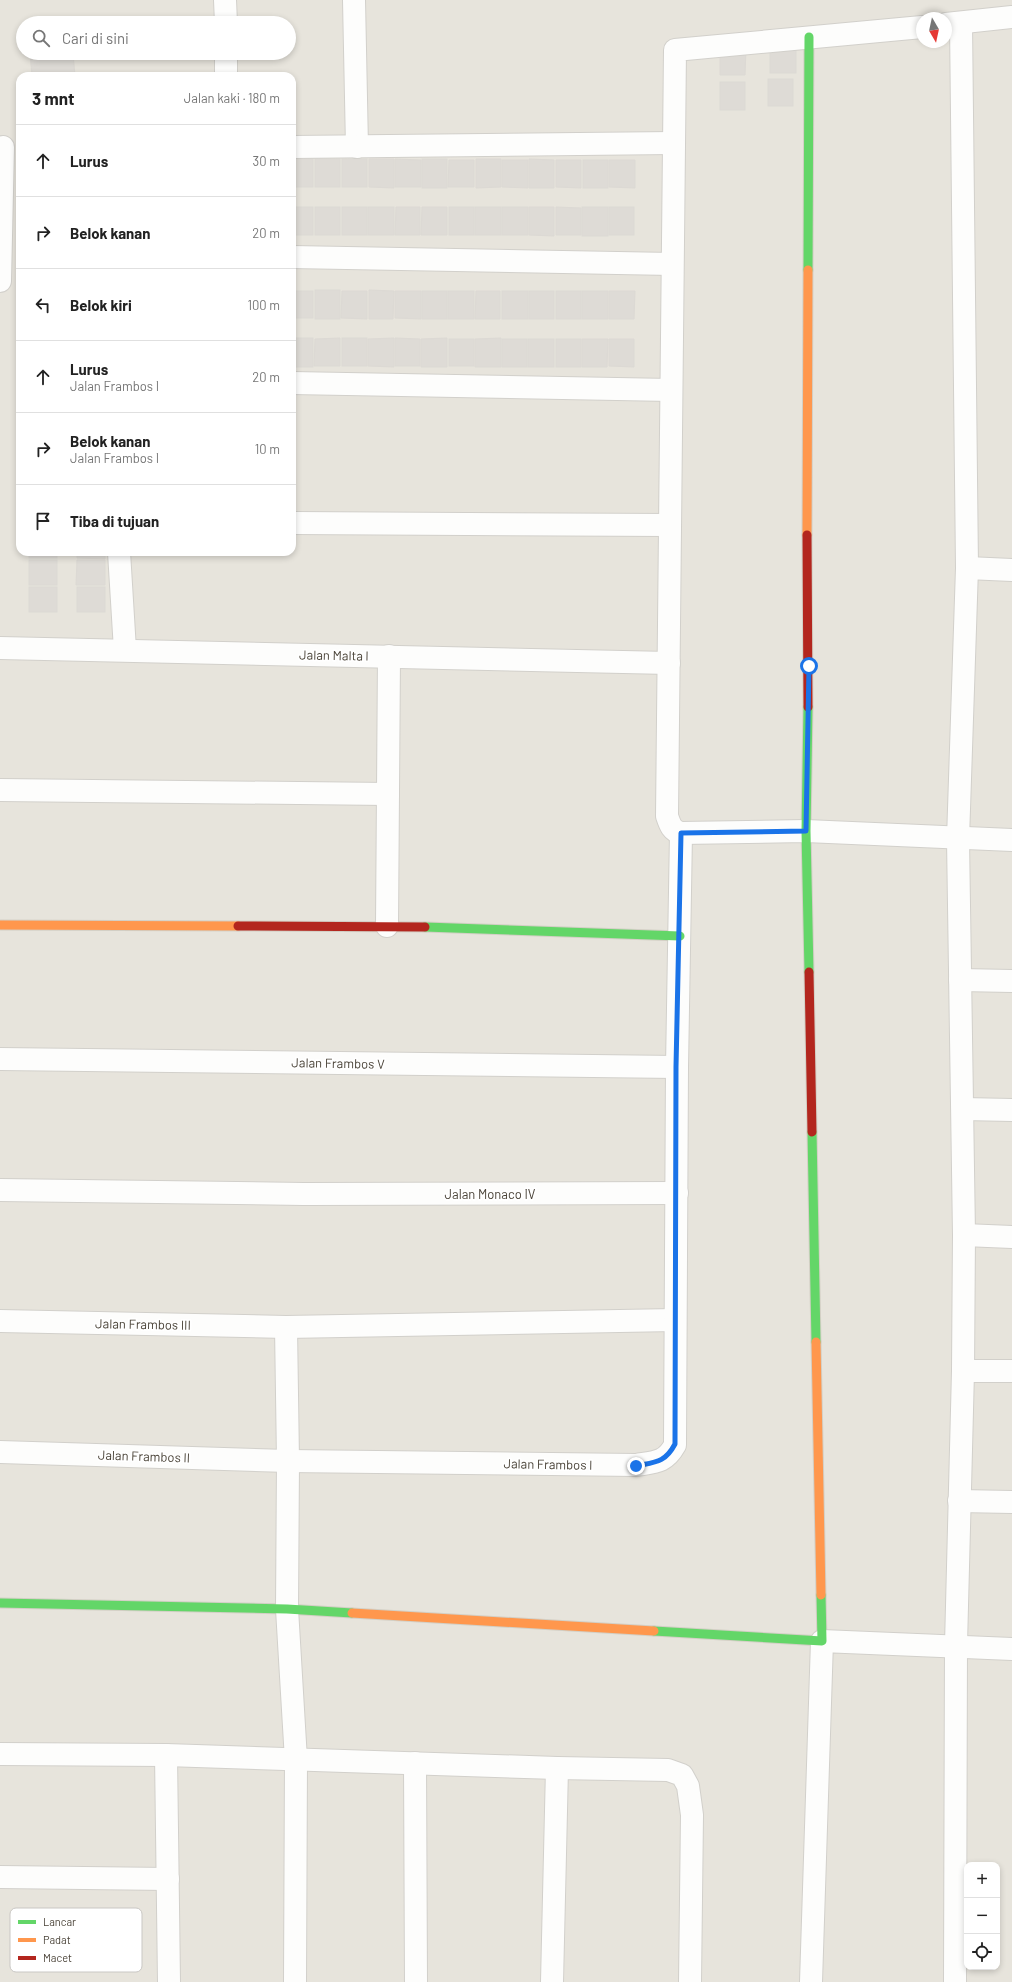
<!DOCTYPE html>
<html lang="id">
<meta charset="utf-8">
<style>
:root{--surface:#fff;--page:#f2f2f2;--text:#222;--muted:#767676;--line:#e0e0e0}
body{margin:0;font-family:Barlow,sans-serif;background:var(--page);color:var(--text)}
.controls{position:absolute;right:12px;bottom:12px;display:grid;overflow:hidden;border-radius:8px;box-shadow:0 2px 6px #0003}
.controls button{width:36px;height:36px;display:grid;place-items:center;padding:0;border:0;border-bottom:1px solid var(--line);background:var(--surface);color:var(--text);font:20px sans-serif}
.compass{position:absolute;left:916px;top:12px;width:36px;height:36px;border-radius:50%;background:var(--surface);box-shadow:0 2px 6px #0003;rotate:171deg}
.stop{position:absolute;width:12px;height:12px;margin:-9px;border:3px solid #1a73e8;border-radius:50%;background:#fff}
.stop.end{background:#1a73e8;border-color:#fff;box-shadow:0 1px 4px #0008}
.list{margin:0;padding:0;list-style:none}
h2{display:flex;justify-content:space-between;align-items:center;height:52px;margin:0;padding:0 16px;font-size:17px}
h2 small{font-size:13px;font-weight:400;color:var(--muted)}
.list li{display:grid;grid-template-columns:26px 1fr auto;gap:12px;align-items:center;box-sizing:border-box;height:72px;padding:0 16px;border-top:1px solid var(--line)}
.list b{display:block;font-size:15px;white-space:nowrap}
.list p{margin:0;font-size:13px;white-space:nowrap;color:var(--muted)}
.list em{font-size:13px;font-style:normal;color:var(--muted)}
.icon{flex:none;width:22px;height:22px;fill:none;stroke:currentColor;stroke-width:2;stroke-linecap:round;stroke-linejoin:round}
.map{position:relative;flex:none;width:1012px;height:1982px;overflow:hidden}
.search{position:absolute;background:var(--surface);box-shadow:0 2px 6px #0003;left:16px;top:16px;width:280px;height:44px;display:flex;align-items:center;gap:10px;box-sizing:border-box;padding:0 14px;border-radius:22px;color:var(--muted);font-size:15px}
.panel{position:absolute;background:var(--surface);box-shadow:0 2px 6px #0003;left:16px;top:72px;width:280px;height:484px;border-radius:12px}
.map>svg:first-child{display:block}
</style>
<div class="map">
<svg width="1012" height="1982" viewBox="0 0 1012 1982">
<rect width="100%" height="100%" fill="#f4f2ee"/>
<!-- residential -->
<path fill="#e7e4dc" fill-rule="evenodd" d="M0 0H1012V1982H0ZM922 18H946V42H922ZM23 23H289V53H23ZM20 76H292V552H20ZM967 1865H997V1967H967Z"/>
<!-- building -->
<g fill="#dedbd6" stroke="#dcd9d4">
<rect x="770" y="45" width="26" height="28"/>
<path d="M720 48H746L745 75H720Z"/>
<path d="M30 53H73L75 76H32Z"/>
<rect x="768" y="79" width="25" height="27"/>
<rect x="720" y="82" width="25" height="28"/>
<rect x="292" y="159" width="21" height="28"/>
<rect x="315" y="159" width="25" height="28"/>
<rect x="342" y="159" width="25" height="28"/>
<path d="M369 159H394V188L369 187Z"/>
<path d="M395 159 421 160V187H395Z"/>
<rect x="422" y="159" width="25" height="29"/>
<path d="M476 159H501V187L476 188Z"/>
<path d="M529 159 554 160V188H529Z"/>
<path d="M449 160H474V187H448Z"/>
<path d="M502 160H528V188L502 187Z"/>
<path d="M556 160H581V188L556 187Z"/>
<rect x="583" y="160" width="25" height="28"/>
<path d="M609 160H635V188L609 187Z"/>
<rect x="292" y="207" width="21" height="28"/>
<rect x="315" y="207" width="25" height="28"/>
<rect x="342" y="207" width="25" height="28"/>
<rect x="368" y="207" width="26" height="28"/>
<path d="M396 207H420V235H395Z"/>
<path d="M422 207H447V235H421Z"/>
<rect x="449" y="207" width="25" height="28"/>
<rect x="475" y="207" width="26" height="28"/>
<rect x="502" y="207" width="26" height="28"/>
<path d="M529 207H554V236L529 235Z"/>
<path d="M556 207 581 208V235H556Z"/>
<rect x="582" y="207" width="26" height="29"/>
<rect x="609" y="207" width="25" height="28"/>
<rect x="315" y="290" width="25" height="29"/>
<path d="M369 290 394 291 393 319H369Z"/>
<rect x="292" y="291" width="21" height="27"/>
<path d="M342 291H367V319L341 318Z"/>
<path d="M395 291H421V319L395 318Z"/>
<rect x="422" y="291" width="25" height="28"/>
<rect x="448" y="291" width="26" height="28"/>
<path d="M476 291H500V319H475Z"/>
<rect x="502" y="291" width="26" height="28"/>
<rect x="529" y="291" width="25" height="28"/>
<rect x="556" y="291" width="25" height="28"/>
<rect x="582" y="291" width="26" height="28"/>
<path d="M609 291H635L634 319H609Z"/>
<rect x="292" y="338" width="21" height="29"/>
<path d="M340 338V366H314L315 339Z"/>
<rect x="342" y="338" width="25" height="28"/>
<path d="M394 338V367L368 366V339Z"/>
<path d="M395 338 420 339V366H395Z"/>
<path d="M447 338V367H421V339Z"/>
<path d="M501 338V367H475V339Z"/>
<rect x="449" y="339" width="25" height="27"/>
<rect x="502" y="339" width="25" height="28"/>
<rect x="528" y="339" width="26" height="28"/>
<rect x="556" y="339" width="25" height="28"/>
<path d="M582 339H608L607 367H582Z"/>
<path d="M609 339H634V367L609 366Z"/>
<rect x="29" y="552" width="28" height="6"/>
<path d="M77 552H105V559L77 558Z"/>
<rect x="29" y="560" width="28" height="25"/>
<path d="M77 560H105V585H76Z"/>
<rect x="29" y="587" width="28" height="25"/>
<rect x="77" y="587" width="28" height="25"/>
</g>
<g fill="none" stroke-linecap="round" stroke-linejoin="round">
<!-- street casing -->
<g stroke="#d2d0cb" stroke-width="24">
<g id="street">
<path d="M225 0 226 23"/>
<path d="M354 0 357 147"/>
<path d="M946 24 1012 17"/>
<path d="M922 27 675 50 667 816C670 825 672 831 681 833L806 831 1012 840"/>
<path d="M226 53V76"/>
<path d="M292 147 673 143"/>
<path d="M292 257 672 264"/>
<path d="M0 281 3 147"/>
<path d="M292 383 671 390"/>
<path d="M292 523 670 525"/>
<path d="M119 552 125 650"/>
<path d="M967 568 1012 570"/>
<path d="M0 648 669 663"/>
<path d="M0 790 388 794"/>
<path d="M387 926 389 656"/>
<path d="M960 980 1012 981"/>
<path d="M0 1059 677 1067"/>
<path d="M963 1109 1012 1110"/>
<path d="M0 1190 304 1194 677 1193"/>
<path d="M964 1235 1012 1237"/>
<path d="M0 1321 286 1327 675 1320"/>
<path d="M286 1327 288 1461 287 1609 296 1760 295 1982"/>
<path d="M963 1371H1012"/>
<path d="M0 1452 288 1461 636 1465C655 1462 665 1463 675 1445L677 1067 681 833"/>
<path d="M959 1501 1012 1502"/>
<path d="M0 1754 166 1755 557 1768 668 1770 682 1775 688 1786 692 1815 690 1982"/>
<path d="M166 1755 169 1982"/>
<path d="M415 1763 416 1982"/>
<path d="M0 1877 168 1879"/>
<path d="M552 1982 557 1768"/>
<path d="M811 1982 822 1641 1012 1649"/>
<path d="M955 1982 956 1645 963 1371 964 1235 958 839 967 568 961 23"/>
</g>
</g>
<!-- fast casing -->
<g stroke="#d3cfc5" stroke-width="11">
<g id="fast">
<path d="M808 270 809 37"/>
<path d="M808 707 806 831 809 972"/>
<path d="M425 927 680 936"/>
<path d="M812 1132 816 1342"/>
<path d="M0 1603 287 1609 352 1613"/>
<path d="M654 1631 822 1641 821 1595"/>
</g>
</g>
<!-- slow casing -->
<g stroke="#d3cfc5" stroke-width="11">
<g id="slow">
<path d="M807 535 808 270"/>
<path d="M0 925 238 926"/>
<path d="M816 1342 821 1595"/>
<path d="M352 1613 654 1631"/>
</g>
</g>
<!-- jam casing -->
<g stroke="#d3cfc5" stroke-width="11">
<g id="jam">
<path d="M807 535 808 707"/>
<path d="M238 926 425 927"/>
<path d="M809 972 812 1132"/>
</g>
</g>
<!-- street -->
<use href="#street" stroke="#fdfdfc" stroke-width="22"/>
<!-- fast -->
<use href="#fast" stroke="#63d668" stroke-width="9"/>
<!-- slow -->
<use href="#slow" stroke="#ff974d" stroke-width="9"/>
<!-- jam -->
<use href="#jam" stroke="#b3261e" stroke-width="9"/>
</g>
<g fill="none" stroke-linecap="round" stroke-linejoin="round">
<!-- route -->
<path stroke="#1a73e8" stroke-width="5" d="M636 1466C655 1462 665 1463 675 1444L676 1067 681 833 806 831 809 666"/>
</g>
<g text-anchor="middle" stroke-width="3.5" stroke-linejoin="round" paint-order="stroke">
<!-- street labels -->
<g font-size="13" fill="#4b4439" stroke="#fff">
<text transform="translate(334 655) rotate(1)" y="5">Jalan Malta I</text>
<text transform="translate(338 1063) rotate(1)" y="5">Jalan Frambos V</text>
<text x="490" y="1199">Jalan Monaco IV</text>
<text transform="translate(143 1324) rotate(1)" y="5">Jalan Frambos III</text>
<text transform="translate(144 1456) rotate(2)" y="5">Jalan Frambos II</text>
<text transform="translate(548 1464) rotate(1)" y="5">Jalan Frambos I</text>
</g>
</g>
<!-- legend -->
<rect x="10" y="1908" width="132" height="64" rx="6" fill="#fff" stroke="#c9c7c4" stroke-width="1"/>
<rect x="18" y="1920" width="18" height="4" fill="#63d668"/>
<rect x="18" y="1938" width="18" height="4" fill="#ff974d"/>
<rect x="18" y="1956" width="18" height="4" fill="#b3261e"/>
<g font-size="11" fill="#4b4439">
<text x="43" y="1926">Lancar</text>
<text x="43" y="1944">Padat</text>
<text x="43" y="1962">Macet</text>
</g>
</svg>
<div class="controls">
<button>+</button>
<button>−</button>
<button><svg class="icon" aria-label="locate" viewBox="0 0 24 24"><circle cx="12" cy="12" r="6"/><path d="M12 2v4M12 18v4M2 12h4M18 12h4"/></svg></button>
</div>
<svg class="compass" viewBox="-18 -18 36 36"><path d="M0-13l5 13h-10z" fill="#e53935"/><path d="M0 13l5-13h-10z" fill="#767676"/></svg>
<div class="stop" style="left:809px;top:666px"></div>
<div class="stop end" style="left:636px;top:1466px"></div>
<div class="search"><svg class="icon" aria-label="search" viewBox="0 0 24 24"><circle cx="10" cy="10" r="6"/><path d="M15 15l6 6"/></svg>Cari di sini</div>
<section class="panel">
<h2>3 mnt<small>Jalan kaki · 180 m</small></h2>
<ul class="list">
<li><svg class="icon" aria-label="ahead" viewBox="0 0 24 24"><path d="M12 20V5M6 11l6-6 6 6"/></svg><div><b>Lurus</b></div><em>30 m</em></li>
<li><svg class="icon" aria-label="right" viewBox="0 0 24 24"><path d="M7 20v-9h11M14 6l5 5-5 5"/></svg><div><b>Belok kanan</b></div><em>20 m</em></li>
<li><svg class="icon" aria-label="left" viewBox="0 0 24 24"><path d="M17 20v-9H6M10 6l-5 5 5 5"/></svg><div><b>Belok kiri</b></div><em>100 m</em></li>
<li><svg class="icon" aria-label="ahead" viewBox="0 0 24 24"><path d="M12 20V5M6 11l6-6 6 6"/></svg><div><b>Lurus</b><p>Jalan Frambos I</p></div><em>20 m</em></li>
<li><svg class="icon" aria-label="right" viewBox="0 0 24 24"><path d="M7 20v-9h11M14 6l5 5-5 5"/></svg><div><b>Belok kanan</b><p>Jalan Frambos I</p></div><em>10 m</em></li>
<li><svg class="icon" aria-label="arrive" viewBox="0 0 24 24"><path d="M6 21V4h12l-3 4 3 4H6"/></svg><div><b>Tiba di tujuan</b></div></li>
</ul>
</section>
</div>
